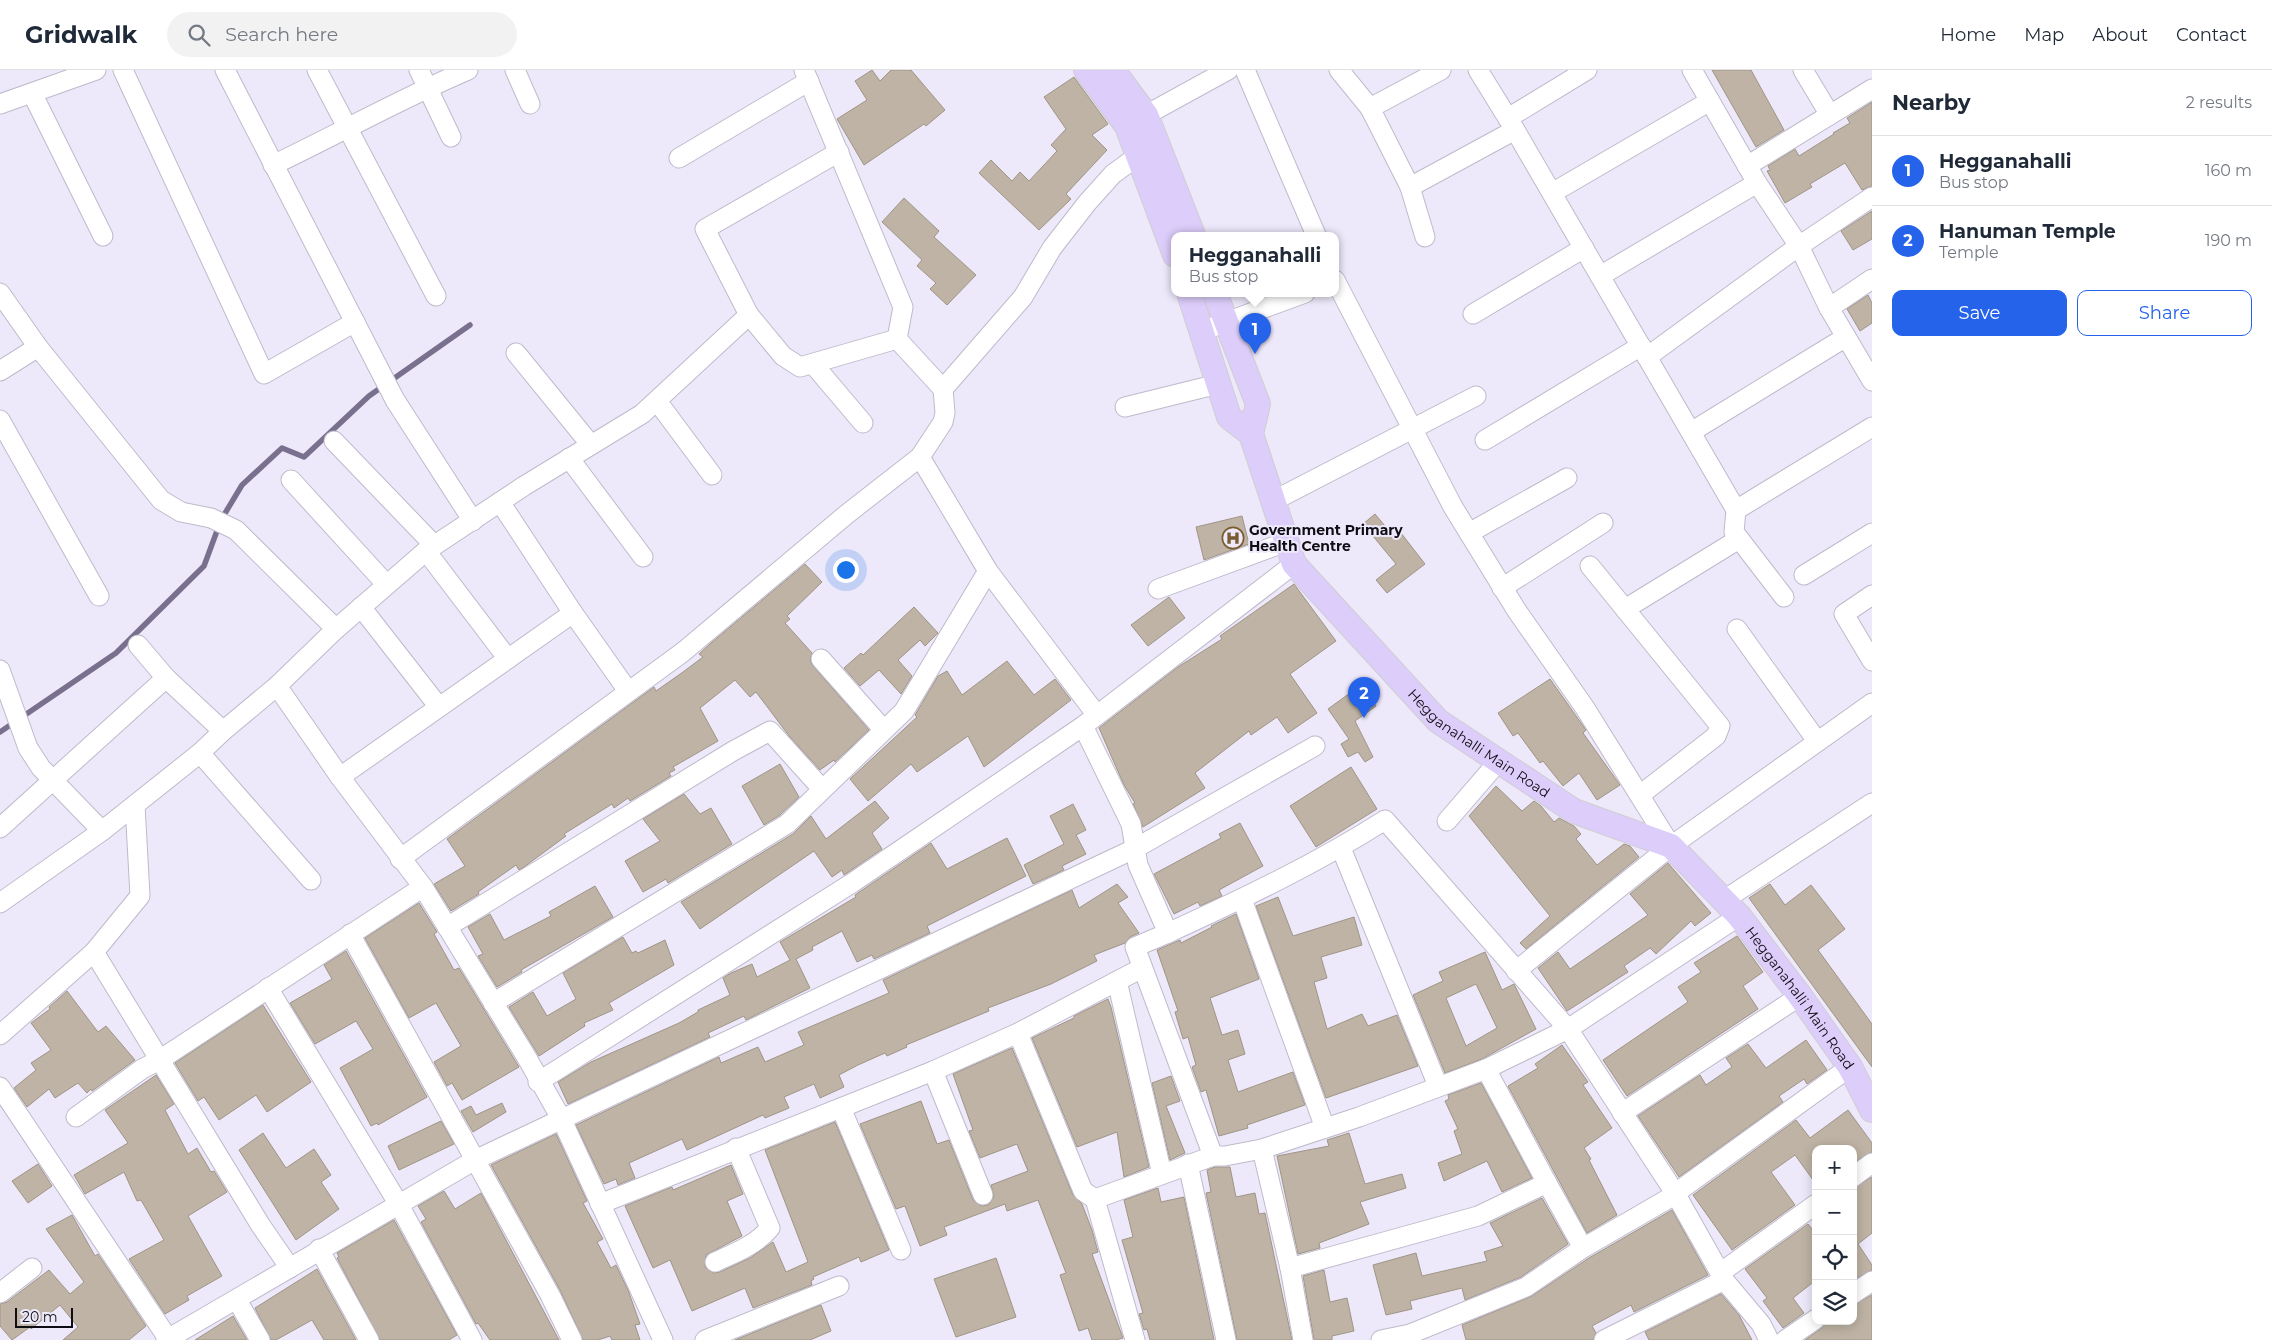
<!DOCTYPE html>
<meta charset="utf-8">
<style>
:root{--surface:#fff;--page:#f2f2f3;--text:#1f2937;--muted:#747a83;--line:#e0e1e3;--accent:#2563eb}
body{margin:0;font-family:Montserrat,sans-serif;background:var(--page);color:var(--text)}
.controls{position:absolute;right:15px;bottom:15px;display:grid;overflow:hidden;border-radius:10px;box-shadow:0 2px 12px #0003}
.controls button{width:45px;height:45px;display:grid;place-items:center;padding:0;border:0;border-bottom:1px solid var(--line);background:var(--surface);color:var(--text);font:25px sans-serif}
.scale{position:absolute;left:15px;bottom:12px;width:58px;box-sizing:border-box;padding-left:5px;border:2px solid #0f0d13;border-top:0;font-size:14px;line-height:18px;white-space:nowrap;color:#0f0d13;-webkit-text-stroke:4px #ede8fa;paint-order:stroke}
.you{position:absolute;left:845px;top:499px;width:18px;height:18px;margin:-12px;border:4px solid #fff;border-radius:50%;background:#1a73e8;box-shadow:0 0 0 8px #1a73e833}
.badge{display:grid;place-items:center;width:32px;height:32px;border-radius:50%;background:var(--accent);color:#fff;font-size:16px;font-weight:700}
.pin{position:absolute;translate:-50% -41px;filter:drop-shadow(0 1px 2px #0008)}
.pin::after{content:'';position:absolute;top:26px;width:18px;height:15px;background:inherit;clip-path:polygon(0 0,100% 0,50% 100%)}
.popup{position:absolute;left:1171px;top:162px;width:168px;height:65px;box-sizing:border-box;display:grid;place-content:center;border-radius:10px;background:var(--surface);filter:drop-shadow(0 1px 4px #0005);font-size:16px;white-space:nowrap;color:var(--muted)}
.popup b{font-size:19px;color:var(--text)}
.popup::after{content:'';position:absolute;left:50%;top:100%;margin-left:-10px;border:10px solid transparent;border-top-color:var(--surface)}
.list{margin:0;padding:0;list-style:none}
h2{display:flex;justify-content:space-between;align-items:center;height:65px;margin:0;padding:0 20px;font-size:21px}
h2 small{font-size:16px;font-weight:400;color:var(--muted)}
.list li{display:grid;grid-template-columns:32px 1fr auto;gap:15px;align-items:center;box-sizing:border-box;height:70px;padding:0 20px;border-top:1px solid var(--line)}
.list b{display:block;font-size:19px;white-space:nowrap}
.list p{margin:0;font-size:16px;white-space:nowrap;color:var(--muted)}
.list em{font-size:16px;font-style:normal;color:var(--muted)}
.actions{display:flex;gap:10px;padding:15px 20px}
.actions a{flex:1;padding:11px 0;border:1px solid var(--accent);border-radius:10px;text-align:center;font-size:18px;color:var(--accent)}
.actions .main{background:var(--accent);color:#fff}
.icon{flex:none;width:28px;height:28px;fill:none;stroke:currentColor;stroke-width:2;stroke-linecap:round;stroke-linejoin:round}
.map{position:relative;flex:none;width:1872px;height:1270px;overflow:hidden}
header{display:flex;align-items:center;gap:30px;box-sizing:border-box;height:70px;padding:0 25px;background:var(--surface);border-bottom:1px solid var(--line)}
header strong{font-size:24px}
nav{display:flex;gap:28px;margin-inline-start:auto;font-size:18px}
.search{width:350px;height:45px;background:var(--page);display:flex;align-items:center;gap:12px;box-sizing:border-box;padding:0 18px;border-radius:28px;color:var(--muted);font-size:19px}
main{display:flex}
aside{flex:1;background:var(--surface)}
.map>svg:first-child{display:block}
</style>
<header>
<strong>Gridwalk</strong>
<div class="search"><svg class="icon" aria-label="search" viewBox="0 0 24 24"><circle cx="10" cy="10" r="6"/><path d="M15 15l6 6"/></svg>Search here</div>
<nav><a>Home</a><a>Map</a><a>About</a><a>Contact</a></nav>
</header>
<main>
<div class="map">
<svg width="1872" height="1270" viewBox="0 0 1872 1270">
<rect width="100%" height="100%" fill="#ede8fa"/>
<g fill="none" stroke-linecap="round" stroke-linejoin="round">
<!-- stream -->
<path stroke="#79708e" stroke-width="5.5" d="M0 662 116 583 204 496 221 450 242 415 282 378 304 387 369 326 470 255"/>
</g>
<!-- building -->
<g fill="#beb3a4" stroke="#9f9586" fill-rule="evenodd">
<path d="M872 0 880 11 891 0H911L945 40 926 56 924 54 864 95 837 49 867 30 855 11Z"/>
<path d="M1712 0H1751L1784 60 1756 77Z"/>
<path d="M1074 7 1108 54 1092 65 1107 80 1066 124 1071 129 1039 160 979 103 991 90 1012 111 1020 102 1029 111 1057 81 1051 75 1066 59 1044 27Z"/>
<path d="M1872 32V116L1862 120 1845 93 1810 114 1812 117 1785 133 1767 101 1770 100 1768 96 1795 79 1799 86 1834 64 1833 63 1850 53 1847 48Z"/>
<path d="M904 128 939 161 934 167 976 205 947 235 930 219 936 213 917 196 922 190 882 152Z"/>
<path d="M1872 141V169L1853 180 1841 161Z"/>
<path d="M1868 225 1872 233V253L1860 261 1847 239Z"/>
<path d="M1375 444 1395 468 1401 463 1425 494 1387 523 1376 510 1396 494 1363 454Z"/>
<path d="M1242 446 1249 474 1204 490 1196 457Z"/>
<path d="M805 494 822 512 787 546 790 549 785 553 812 583 810 591 813 596 869 660 835 692 834 690 820 700 790 667 756 622 750 627 735 610 700 638 718 671 673 697 675 700 669 703 671 706 630 731 628 728 614 738 612 734 564 764 566 766 524 797 519 800 516 795 478 822 479 824 451 841 434 814 465 796 447 769 654 617 656 621 683 602 703 587 699 584 711 573Z"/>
<path d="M1294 514 1336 571 1290 604 1317 643 1288 663 1277 647 1251 665 1249 661 1195 703 1205 718 1143 757 1133 734 1135 733 1124 715 1099 658 1178 597 1222 569 1220 566Z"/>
<path d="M1169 527 1185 548 1148 576 1131 555Z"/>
<path d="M914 537 938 563 925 576 920 570 898 590 912 606 901 624 879 600 860 616 844 598 861 583 863 585Z"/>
<path d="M1007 591 1034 625 1055 609 1071 630 984 697 968 666 917 702 911 694 868 731 850 709 917 647 915 645 938 606 947 601 962 625Z"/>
<path d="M1550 609 1586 660 1583 663 1620 715 1597 730 1579 703 1563 716 1543 691 1540 693 1518 663 1513 666 1498 643Z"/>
<path d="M1361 615 1376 636 1355 651 1373 687 1365 692 1358 682 1348 687 1341 674 1349 669 1328 639Z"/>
<path d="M780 694 799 727 780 745 764 755 742 716Z"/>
<path d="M1351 697 1377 739 1316 777 1290 736Z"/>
<path d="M1496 716 1522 741 1534 731 1541 736 1554 752 1559 748 1574 756 1581 764 1576 769 1597 795 1624 774 1630 776 1639 787 1526 879 1520 873 1550 846 1469 746Z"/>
<path d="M684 724 700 744 711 738 732 774 668 813 666 809 643 822 625 791 660 771 643 749Z"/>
<path d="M875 731 889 748 872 763 882 779 844 805 842 800 832 807 814 781 700 859 681 832 793 764 811 746 826 769Z"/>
<path d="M1073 734 1086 760 1076 765 1086 784 1062 796 1064 800 1033 814 1024 795 1064 774 1050 746Z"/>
<path d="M1240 753 1263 796 1219 820 1222 826 1200 836 1198 832 1174 844 1154 804 1221 768 1219 764Z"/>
<path d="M1007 768 1026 806 927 856 930 863 874 889 872 885 857 892 842 861 812 877 813 880 796 889 810 918 746 950 744 946 708 963 710 967 568 1034 558 1012 591 992 679 953 698 942V940L730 925 723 908 731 903 752 894 757 907 790 890 780 872 856 827 855 825 931 773 947 799Z"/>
<path d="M1668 793 1711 843 1695 856 1691 851 1656 884 1650 878 1624 896 1628 902 1567 941 1538 898 1558 882 1570 899 1648 845 1630 824Z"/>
<path d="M1117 814 1128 827 1118 833 1139 863 1130 867 1125 873 1094 885 1097 891 1051 914 988 938 989 941 906 975 907 977 887 986 885 983 858 995 839 1005 844 1017 820 1028 814 1014 784 1027 789 1038 765 1048 763 1045 687 1080 682 1069 629 1093 635 1108 618 1115 616 1109 604 1114 576 1055 719 987 721 993 758 977 765 992 804 975 798 962 889 923 883 910 1072 820 1079 838Z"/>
<path d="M1770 814 1785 835 1811 815 1845 859 1818 880 1872 954V997L1749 828Z"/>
<path d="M595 816 613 847 521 900 522 902 497 917 478 886 483 884 468 857 490 844 504 870 551 846 549 842Z"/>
<path d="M1278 827 1293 866 1354 847 1362 875 1321 887 1327 908 1314 912 1327 959 1362 944 1368 956 1397 945 1418 996 1326 1028 1256 836Z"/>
<path d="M419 833 437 862 434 864 454 900 459 898 519 997 462 1030 452 1013 447 1016 434 992 461 976 436 933 409 948 365 868Z"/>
<path d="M1236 844 1259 909 1210 928 1222 965 1238 960 1245 984 1228 990 1238 1022 1293 1002 1305 1035 1247 1055 1248 1058 1219 1066 1206 1020 1201 1022 1192 997 1196 995 1188 967 1183 969 1175 942 1178 941 1157 880 1180 870 1181 873 1212 857 1211 856Z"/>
<path d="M1737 866 1763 902 1743 916 1758 939 1627 1026 1603 990 1688 932 1678 917 1701 902 1694 893Z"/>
<path d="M623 867 632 883 636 881 638 883 665 870 674 895 609 933 613 940 584 953 585 956 539 986 509 937 533 922 547 946 576 929 563 903Z"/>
<path d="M346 881 427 1027 378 1055 377 1053 371 1056 340 998 373 979 356 951 315 974 290 933 332 909 324 895Z"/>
<path d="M1485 882 1502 920 1514 914 1536 959 1482 989 1445 1003 1413 925 1443 911 1439 902ZM1476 914 1497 958 1466 976 1446 928Z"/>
<path d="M67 921 98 962 106 956 135 990 92 1021 91 1019 87 1023 78 1013 55 1028 49 1019 27 1037 14 1018 36 1000 31 993 51 980 31 953 50 939 49 937Z"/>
<path d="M1108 929 1111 937 1149 1097 1124 1107 1117 1062 1077 1077 1032 968 1074 948V946Z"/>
<path d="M263 935 311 1012 267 1042 256 1025 219 1050 204 1027 198 1031 175 993Z"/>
<path d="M1806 970 1827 1000 1807 1014 1804 1009 1779 1026 1783 1032 1679 1107 1638 1046 1700 1005 1706 1015 1732 997 1726 988 1748 974 1766 998Z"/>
<path d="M1562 975 1588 1012 1583 1015 1612 1058 1584 1078 1591 1089 1589 1090 1617 1145 1587 1163 1508 1016 1538 998 1535 994Z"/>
<path d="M1012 978 1073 1125 1082 1134 1092 1160 1098 1182 1092 1184 1123 1268 1116 1270H1092L1088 1258 1079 1261 1060 1205 1066 1203 1038 1130 1007 1141 1005 1134 944 1157 947 1165 920 1176 905 1136 896 1139 860 1054 921 1031 937 1074 949 1070 973 1130 981 1136 988 1135 994 1127 991 1115 1028 1101 1017 1074 980 1088 969 1061 973 1060 953 1004Z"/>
<path d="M156 1005 174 1034 165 1040 188 1084 197 1078 211 1102 214 1101 227 1122 188 1146 222 1206 187 1226 189 1230 165 1244 129 1189 164 1170 141 1130 137 1131 124 1102 85 1124 74 1105 128 1073 105 1040Z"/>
<path d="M1171 1006 1180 1031 1166 1036 1185 1083 1170 1090 1152 1013Z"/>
<path d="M1481 1013 1532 1108 1502 1122 1487 1091 1444 1111 1438 1093 1462 1084 1454 1061 1458 1059 1445 1031 1449 1029 1448 1025Z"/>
<path d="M502 1033 506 1042 473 1062 461 1041 471 1036 476 1045Z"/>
<path d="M1848 1040 1872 1073V1082L1853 1093V1079H1816V1114L1795 1085 1771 1102 1795 1135 1732 1180 1693 1125 1796 1050 1810 1068Z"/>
<path d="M441 1051 454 1074 399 1100 388 1076Z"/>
<path d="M835 1052 889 1180 861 1192 859 1187 813 1207 814 1209 811 1211 812 1215 753 1238 745 1218 692 1241 670 1190 653 1198 625 1136 672 1117 673 1120 731 1095 743 1124 727 1131 742 1166 706 1185 705 1197 713 1203 720 1202 750 1188 773 1172 786 1202 808 1192 765 1080Z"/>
<path d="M263 1063 286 1098 314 1079 331 1105 321 1112 339 1139 296 1170 239 1080Z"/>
<path d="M1349 1063 1365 1114 1402 1104 1406 1118 1360 1132 1369 1154 1319 1173 1320 1178 1298 1184 1277 1086 1329 1076 1327 1070Z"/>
<path d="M556 1064 587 1131 583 1133 603 1169 597 1172 611 1198 616 1195 628 1220 640 1254 635 1255 640 1270H612L610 1266 598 1270H583L560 1220 491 1095Z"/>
<path d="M38 1094 52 1116 28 1133 12 1111Z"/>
<path d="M1215 1097H1230L1236 1127 1255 1123 1259 1144 1265 1143 1292 1270H1237L1206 1123 1211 1122 1207 1100Z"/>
<path d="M1872 1107V1163L1858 1174 1872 1195V1200L1853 1210V1118Z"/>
<path d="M1158 1118 1161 1132 1184 1127 1214 1270H1150L1147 1259 1144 1260 1139 1244 1143 1243 1122 1170 1133 1167 1124 1130Z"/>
<path d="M444 1121 455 1139 481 1123 559 1270H490L478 1253 476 1254 421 1152 426 1149 418 1136Z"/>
<path d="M1542 1128 1568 1174 1521 1207 1465 1230 1462 1218 1410 1231 1412 1239 1386 1245 1373 1195 1416 1183 1422 1206 1487 1191 1484 1182 1503 1176 1490 1153Z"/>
<path d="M1672 1140 1708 1205 1634 1242 1631 1235 1592 1256 1596 1263 1593 1270H1466L1462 1255 1532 1226 1589 1188Z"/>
<path d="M72 1145 95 1186 98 1184 146 1256 129 1270H63L78 1257 60 1235 31 1259 30 1257 12 1270 0 1256V1234L7 1232 49 1200 70 1224 84 1212 46 1159Z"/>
<path d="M394 1150 457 1265 449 1270H380L337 1188 339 1187 337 1183Z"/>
<path d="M1808 1154 1816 1164V1210L1793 1228 1804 1243 1783 1258 1763 1231 1767 1228 1745 1199Z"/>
<path d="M996 1188 1016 1247 956 1267 934 1209Z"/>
<path d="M317 1199 356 1270H324L312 1250 276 1270H271L255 1238Z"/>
<path d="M1324 1200 1330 1232 1347 1228 1354 1261 1332 1266V1270H1314L1303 1206Z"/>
<path d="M1721 1224 1739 1245 1752 1270H1649L1645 1262Z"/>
<path d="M1872 1225V1270H1805L1822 1258 1827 1251H1853V1235Z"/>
<path d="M821 1235 831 1261 810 1270H735Z"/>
<path d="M233 1246 247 1270H195Z"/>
</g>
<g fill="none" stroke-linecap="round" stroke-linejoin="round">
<!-- minor casing -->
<g stroke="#bfbacb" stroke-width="21">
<g id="minor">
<path d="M123 0 264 304 355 252"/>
<path d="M225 0 395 330 473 451"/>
<path d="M317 0 436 226"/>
<path d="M419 0 451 67"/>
<path d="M515 0 530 34"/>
<path d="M804 0 903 237 897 269"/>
<path d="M1245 0 1316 165"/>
<path d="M1339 0 1370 38"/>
<path d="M1441 0 1370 38 1410 117 1515 60"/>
<path d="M1478 0 1515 60 1736 440 1734 462 1784 527"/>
<path d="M1692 0 1757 113 1799 176 1829 238 1872 311"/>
<path d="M1803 0 1830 45"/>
<path d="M32 23 103 166"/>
<path d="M0 34 96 0"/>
<path d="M1508 48 1587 0"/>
<path d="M1135 51 1228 0"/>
<path d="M679 88 809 11"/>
<path d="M273 95C338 64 402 28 468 0"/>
<path d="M1747 96 1872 19"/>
<path d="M1410 117 1425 167"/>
<path d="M1552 123 1710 31"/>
<path d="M1600 206 1757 113"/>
<path d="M1335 210 1453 437 1517 541 1585 638 1671 776"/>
<path d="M0 223 38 277 161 430 181 442 211 448 236 460 336 559"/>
<path d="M1829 238 1872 209"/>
<path d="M1473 244 1584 178"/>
<path d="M749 245 705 159 839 82"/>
<path d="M1202 261 1305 223"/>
<path d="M897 269 943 319 945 343 943 352 920 387 988 501 1096 644"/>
<path d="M516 283 591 375"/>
<path d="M1647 287 1799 176 1872 127"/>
<path d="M813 294 863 353"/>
<path d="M0 301 38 277"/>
<path d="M943 319 1023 227 1052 178 1087 133 1113 104 1149 78"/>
<path d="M657 331 712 405"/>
<path d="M1125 337 1218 314"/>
<path d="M0 350 99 526"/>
<path d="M1691 362 1846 267"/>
<path d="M1485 370 1641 276"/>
<path d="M334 371 434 475"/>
<path d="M569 388 643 487"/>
<path d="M291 410 386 514"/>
<path d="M1273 431 1476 326"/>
<path d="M500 432 573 543 628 621"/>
<path d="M1736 440 1872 357"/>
<path d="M1469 463 1567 408"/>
<path d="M426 481 508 589"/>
<path d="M1590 496 1720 656 1716 666 1640 725"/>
<path d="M1804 505 1872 463"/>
<path d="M1502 518 1603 453"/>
<path d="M1158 519 1286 472"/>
<path d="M1872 525 1844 544 1872 591"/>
<path d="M361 537 439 637"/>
<path d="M1625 539 1739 469"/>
<path d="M1737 559 1817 671"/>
<path d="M821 589 883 659"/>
<path d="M0 600 28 678 41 698 102 761"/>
<path d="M166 608 223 661"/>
<path d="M277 616 340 707 423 817 527 988 562 1050 663 1270"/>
<path d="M1083 656 1131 754 1138 795 1168 863 1135 877 1213 1086"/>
<path d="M200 683 311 810"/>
<path d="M340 707 573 543"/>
<path d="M1447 751 1498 692"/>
<path d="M0 758 166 608 138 575"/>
<path d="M1341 778 1438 1016"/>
<path d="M400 789 683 582 847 444 920 387"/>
<path d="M1242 829 1325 1058"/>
<path d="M1724 830 1872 733"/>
<path d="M0 833 102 761 200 683 223 661 277 616 336 559 426 481 524 416 642 344 749 245 783 286 800 297 897 269"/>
<path d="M447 857 733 681 770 661 822 719"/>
<path d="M1168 863C1242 829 1316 794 1385 750L1568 959 1675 1123 1724 1210 1761 1254 1769 1270"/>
<path d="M350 864 550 1225 572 1270"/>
<path d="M94 882 140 826 135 735"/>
<path d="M1516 901 1671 776 1872 633"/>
<path d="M1117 911 1162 1104"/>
<path d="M268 918 398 1133 472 1270"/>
<path d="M493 933 787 754 904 641 988 501"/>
<path d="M1018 963 1083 1121 1095 1129 1135 1270"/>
<path d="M0 965 94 882 261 1156 290 1198"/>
<path d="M933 1001 983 1125"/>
<path d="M538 1012 852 813 1083 656 1294 494"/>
<path d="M0 1017 169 1270"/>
<path d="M841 1038 901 1180"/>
<path d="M1622 1043 1800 926"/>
<path d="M76 1047 142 999 161 989 423 817"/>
<path d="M1262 1079 1290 1198 1303 1270"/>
<path d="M1188 1094 1226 1270"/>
<path d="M1853 1107 1872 1093"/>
<path d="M1547 1113 1583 1178"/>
<path d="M1095 1129 1213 1086H1225L1262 1079 1359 1047 1486 999 1568 959 1739 846"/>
<path d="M600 1134 933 1001 1018 963 1142 898"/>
<path d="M319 1179 369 1270"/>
<path d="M715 1192C735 1183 756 1175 770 1158L736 1078"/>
<path d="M1290 1198 1478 1146 1547 1113 1486 999"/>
<path d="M1720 1203 1816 1134"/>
<path d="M0 1223 32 1198"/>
<path d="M1853 1224 1872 1211"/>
<path d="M237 1230 260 1270"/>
<path d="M166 1270 475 1090 1136 778 1315 676"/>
<path d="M705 1270 839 1216"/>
<path d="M1381 1270 1410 1264 1526 1217 1583 1178 1666 1130 1850 997"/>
<path d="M1604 1270 1724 1210"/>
<path d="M1785 1270 1816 1249"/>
</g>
</g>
<!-- major casing -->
<g stroke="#cfcfd0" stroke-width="26">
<g id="major">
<path d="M1086 0 1127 56 1175 185"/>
<path d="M1113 0 1146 45 1193 165"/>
<path id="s1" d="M1189 223 1229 347 1251 364 1294 494 1438 651 1574 741 1671 776 1739 846 1800 926 1850 997 1872 1040"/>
<path d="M1215 223 1258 334 1251 364"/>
</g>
</g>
<!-- minor -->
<use href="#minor" stroke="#fff" stroke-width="19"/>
<!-- major -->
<use href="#major" stroke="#dccdfa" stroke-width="24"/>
</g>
<!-- icons -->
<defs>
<g id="hospital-ring" transform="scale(1.125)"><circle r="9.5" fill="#ede8fa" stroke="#795d30" stroke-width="1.5"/><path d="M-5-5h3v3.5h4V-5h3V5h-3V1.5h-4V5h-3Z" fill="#795d30"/></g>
</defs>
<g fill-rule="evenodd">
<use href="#hospital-ring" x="1233" y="468"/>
</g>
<g text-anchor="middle" stroke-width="4" stroke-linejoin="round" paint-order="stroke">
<!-- poi labels -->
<g font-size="14" font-weight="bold" fill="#0f0d13" stroke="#ede8fa" text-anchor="start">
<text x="1249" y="465">Government Primary<tspan x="1249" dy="16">Health Centre</tspan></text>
</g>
<!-- street labels -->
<g font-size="14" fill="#0f0d13" stroke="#ede8fa">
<text dy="5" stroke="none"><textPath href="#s1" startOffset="554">Hegganahalli Main Road</textPath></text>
<text dy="5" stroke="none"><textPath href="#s1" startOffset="974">Hegganahalli Main Road</textPath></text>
</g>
</g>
</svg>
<div class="controls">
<button>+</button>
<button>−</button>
<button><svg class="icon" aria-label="locate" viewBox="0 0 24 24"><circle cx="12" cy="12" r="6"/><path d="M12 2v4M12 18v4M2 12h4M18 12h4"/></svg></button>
<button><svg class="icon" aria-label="layers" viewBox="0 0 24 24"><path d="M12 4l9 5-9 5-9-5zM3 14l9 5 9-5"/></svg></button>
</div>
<div class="scale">20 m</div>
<div class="you"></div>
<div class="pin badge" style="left:1255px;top:284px">1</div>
<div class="popup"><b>Hegganahalli</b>Bus stop</div>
<div class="pin badge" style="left:1364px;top:648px">2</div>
</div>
<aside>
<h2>Nearby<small>2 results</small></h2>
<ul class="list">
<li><span class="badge">1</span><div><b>Hegganahalli</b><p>Bus stop</p></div><em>160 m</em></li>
<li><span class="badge">2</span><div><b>Hanuman Temple</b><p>Temple</p></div><em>190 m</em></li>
</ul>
<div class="actions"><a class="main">Save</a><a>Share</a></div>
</aside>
</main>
